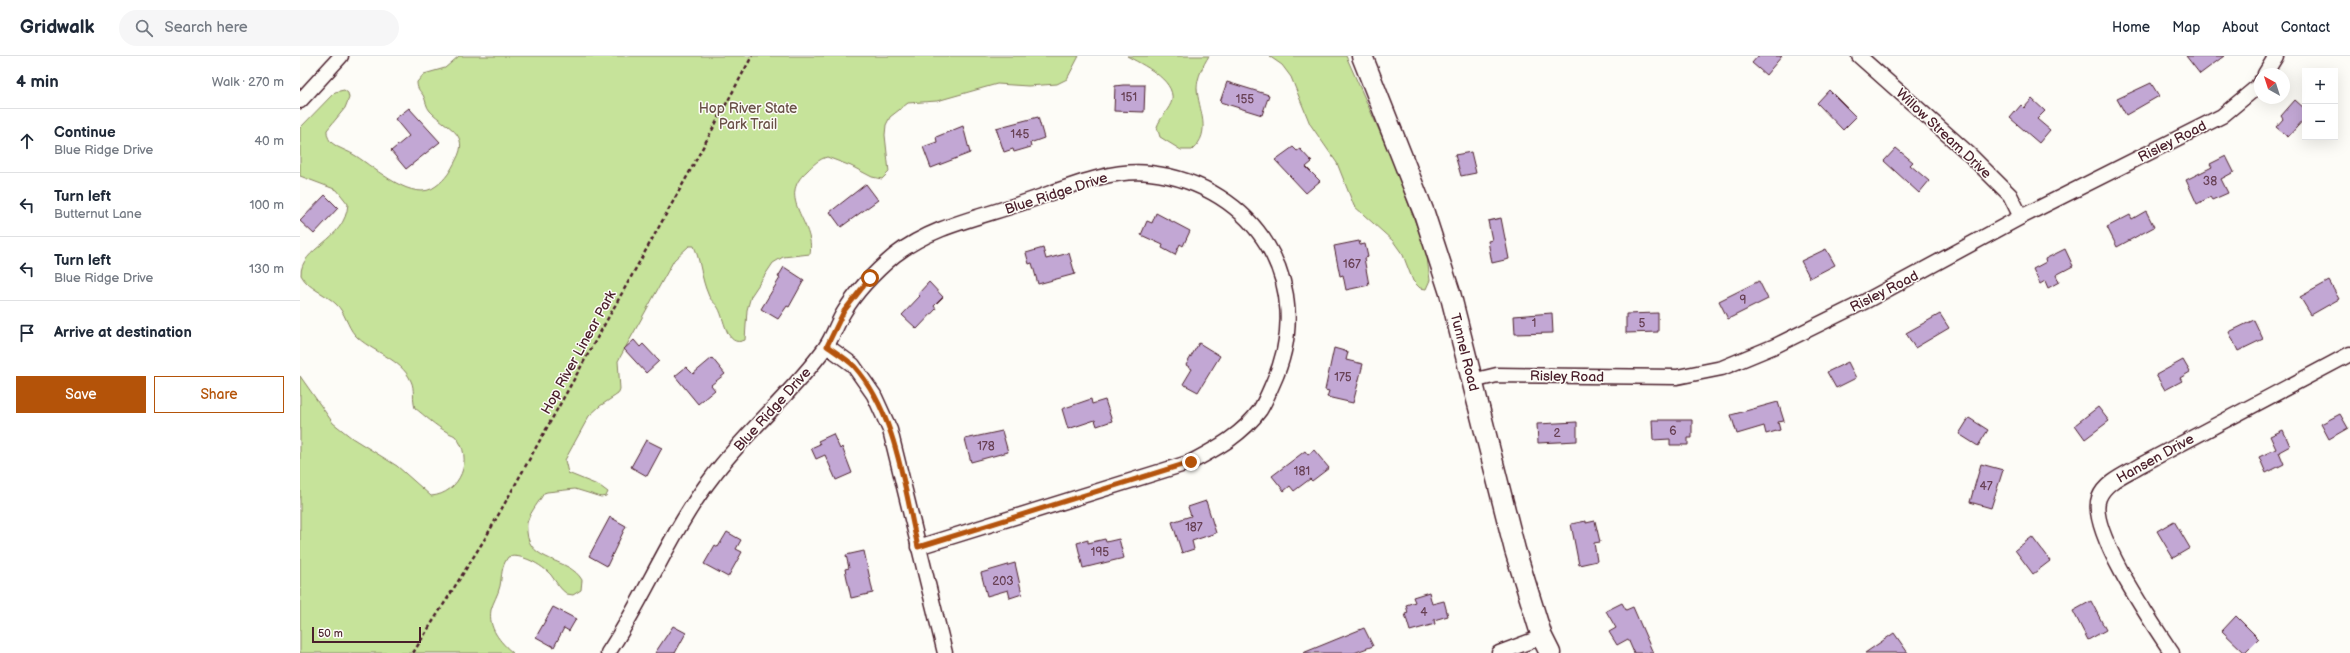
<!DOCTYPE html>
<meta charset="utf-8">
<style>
:root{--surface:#fff;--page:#f6f6f7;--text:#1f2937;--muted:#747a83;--line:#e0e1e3;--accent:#b45309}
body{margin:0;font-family:"Balsamiq Sans",sans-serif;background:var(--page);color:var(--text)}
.controls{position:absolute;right:12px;top:12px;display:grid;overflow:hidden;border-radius:0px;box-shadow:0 4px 16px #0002}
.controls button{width:36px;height:36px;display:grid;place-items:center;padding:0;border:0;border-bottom:1px solid var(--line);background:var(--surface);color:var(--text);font:20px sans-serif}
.compass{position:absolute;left:1954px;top:12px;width:36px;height:36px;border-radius:50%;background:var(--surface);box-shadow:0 4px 16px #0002;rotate:321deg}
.scale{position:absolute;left:12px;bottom:10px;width:109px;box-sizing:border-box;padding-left:4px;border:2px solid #4a1f2b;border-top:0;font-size:11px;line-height:14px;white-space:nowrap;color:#4a1f2b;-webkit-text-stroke:3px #fdfcf7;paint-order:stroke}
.stop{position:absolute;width:12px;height:12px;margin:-9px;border:3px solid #b45309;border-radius:50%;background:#fff}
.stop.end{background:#b45309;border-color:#fff;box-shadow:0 1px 4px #0008}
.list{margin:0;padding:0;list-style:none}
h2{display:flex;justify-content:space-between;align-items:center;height:52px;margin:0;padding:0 16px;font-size:17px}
h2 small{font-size:13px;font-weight:400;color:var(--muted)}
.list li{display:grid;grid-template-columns:26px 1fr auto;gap:12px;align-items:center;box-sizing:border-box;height:64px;padding:0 16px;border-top:1px solid var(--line)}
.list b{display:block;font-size:15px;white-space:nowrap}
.list p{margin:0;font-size:13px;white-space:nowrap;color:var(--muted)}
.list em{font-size:13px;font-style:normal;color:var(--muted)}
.actions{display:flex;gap:8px;padding:12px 16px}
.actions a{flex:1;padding:9px 0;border:1px solid var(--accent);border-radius:0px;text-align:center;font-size:14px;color:var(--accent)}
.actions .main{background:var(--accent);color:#fff}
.icon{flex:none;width:22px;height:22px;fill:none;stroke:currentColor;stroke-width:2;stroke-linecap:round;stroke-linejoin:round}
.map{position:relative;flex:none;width:2050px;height:597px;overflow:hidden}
header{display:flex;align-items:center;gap:24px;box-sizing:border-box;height:56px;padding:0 20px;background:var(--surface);border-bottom:1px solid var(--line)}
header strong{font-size:19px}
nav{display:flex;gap:22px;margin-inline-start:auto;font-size:14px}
.search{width:280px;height:36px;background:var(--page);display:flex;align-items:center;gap:10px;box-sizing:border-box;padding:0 14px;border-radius:22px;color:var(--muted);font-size:15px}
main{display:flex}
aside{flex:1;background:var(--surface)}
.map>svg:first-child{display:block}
</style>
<header>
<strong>Gridwalk</strong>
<div class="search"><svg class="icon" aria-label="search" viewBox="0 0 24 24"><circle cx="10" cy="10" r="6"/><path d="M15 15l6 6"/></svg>Search here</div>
<nav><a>Home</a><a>Map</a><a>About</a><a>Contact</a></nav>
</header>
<main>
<aside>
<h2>4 min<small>Walk · 270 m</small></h2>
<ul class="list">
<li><svg class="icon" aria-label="ahead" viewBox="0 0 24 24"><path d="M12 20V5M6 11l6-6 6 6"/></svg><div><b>Continue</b><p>Blue Ridge Drive</p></div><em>40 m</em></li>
<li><svg class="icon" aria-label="left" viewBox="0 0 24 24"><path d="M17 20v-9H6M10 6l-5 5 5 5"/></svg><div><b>Turn left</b><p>Butternut Lane</p></div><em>100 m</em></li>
<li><svg class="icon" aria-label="left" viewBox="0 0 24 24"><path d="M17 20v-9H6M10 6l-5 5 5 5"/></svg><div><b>Turn left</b><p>Blue Ridge Drive</p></div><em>130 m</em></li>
<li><svg class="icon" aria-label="arrive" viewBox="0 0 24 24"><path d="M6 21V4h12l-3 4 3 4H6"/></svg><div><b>Arrive at destination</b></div></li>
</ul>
<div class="actions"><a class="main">Save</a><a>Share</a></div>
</aside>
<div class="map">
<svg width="2050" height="597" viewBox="0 0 2050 597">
<rect width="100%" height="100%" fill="#fdfcf7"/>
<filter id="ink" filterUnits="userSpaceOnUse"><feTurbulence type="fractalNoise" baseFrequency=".025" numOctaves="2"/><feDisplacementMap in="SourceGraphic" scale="8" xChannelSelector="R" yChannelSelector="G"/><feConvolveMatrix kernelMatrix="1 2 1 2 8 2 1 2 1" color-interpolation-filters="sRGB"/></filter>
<g filter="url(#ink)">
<!-- green -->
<g fill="#c6e39a" stroke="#888162">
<path d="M159 0H779L767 23 757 28 728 30 697 28 637 45 608 47 590 61 586 69 585 79 589 116 582 123 572 121 551 110 527 101C519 103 513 109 507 115 475 143 516 166 510 198L483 201 473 207 451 240 447 254 445 284C425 293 425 260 417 250 414 246 410 244 408 238 401 222 401 206 394 190H389L374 204 318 305 320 333 318 338 300 350 289 360 265 404 268 417 300 430 308 436 306 440 301 441 275 433 247 436 244 437C239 446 231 455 228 464 226 468 227 472 227 476 229 507 269 501 282 524L281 534 273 539 267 538C260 533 256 526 251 519 242 509 221 497 208 501 201 511 202 519 200 530 198 539 193 546 191 554 188 572 200 586 213 597H0V320L33 367 52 382 97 410 131 440C160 438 175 402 155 380 152 378 150 378 147 376 136 370 125 360 115 352 112 343 115 333 111 325 101 302 71 296 55 279 47 270 45 256 36 248 25 237 8 233 1 219 0 191 45 186 48 148L37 134 0 120V72L35 36 44 34 48 37 49 42 45 52 27 74C27 79 28 83 32 87 39 93 49 95 56 100 75 112 114 148 136 130 146 123 151 114 156 104 171 77 146 72 130 55 126 51 126 44 123 39 119 34 117 32 117 26L124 18 145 12Z"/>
<path d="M827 0H909C903 9 897 22 897 32 898 54 913 76 892 94H881L860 81 857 71C860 61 870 53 872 44 875 23 841 8 827 0Z"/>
<path d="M969 0H1046L1091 101 1126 195 1130 224 1126 233 1120 232 1113 225 1103 199 1093 185 1054 150 1037 107 1010 68 991 21 982 9Z"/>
</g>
<!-- building -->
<g fill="#c2a7d4" stroke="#4a1f2b">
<path d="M1458 0H1482L1466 19 1452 7Z"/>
<path d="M1886 0H1924L1900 18Z"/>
<path d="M927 26 969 39 962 59 920 46Z"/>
<path d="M1851 27 1859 40 1826 59 1817 43Z"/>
<path d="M823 29H845L844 56 814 55 815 30Z"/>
<path d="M1529 34 1556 61 1543 74 1517 47Z"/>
<path d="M1732 43 1745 55 1737 63 1750 74 1739 87 1710 62 1721 49 1724 52Z"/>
<path d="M1995 44 2005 53V62L1988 81 1976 71 1983 63 1981 60Z"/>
<path d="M109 52 140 86 106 113 91 95 109 80 95 63Z"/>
<path d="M738 61 744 82 730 87 731 91 714 96 713 93 704 96 696 72Z"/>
<path d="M663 70 670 97 631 112 623 91 637 86 636 81Z"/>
<path d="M993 91 997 95 1000 93 1012 106 1006 111 1020 125 1006 137 975 104Z"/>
<path d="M1596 92 1613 106 1610 109 1629 125 1619 137 1584 105Z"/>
<path d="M1171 96 1176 117 1161 120 1155 99Z"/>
<path d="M1926 100 1934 116 1921 123 1928 137 1912 144 1910 141 1897 148 1886 124 1912 111 1910 108Z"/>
<path d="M566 128 578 144 541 171 530 156Z"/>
<path d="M25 139 38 152 14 178 0 165Z"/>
<path d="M1846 155 1854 171 1817 191 1807 171 1830 159 1832 163Z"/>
<path d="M856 157 890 175 883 190 880 188 875 199 862 192 863 189 841 179 847 165 852 167Z"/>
<path d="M1201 162 1209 203 1192 207 1188 185 1192 184 1188 165Z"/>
<path d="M1059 185 1060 189 1065 188 1068 201 1064 202 1069 229 1046 234 1043 219 1040 220 1034 190Z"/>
<path d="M743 192 746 203 769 197 775 218 738 228 732 207 729 208 726 197Z"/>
<path d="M1526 193 1535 209 1510 222 1501 205Z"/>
<path d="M1765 193 1773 210 1756 219 1759 226 1748 232 1745 225 1740 228 1733 213 1746 206 1745 203Z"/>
<path d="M484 211 504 224 489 251 487 250 478 263 461 253 480 222 478 221Z"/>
<path d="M1459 225 1468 243 1428 263 1419 245Z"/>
<path d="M2029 225 2039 243 2011 259 2000 241Z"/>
<path d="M629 226 643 241 634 250 636 253 617 273 602 259 620 240 618 238Z"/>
<path d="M1252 257 1253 277 1215 278 1214 260Z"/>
<path d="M1358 257V276L1326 277V258Z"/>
<path d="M1640 258 1649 272 1615 292 1606 277Z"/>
<path d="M1954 264 1963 283 1938 295 1929 276Z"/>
<path d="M334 284 340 291 343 288 359 305 346 317 324 293Z"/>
<path d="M899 287 920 300 898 336 883 328 892 313 886 309Z"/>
<path d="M1034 292 1048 296 1046 304 1063 308 1053 347 1027 341 1029 335 1025 334Z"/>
<path d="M412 302 425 318 411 329 415 334 398 348 375 320 386 311 393 318Z"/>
<path d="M1883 304 1890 316 1880 322 1882 325 1865 334 1856 319Z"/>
<path d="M1548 306 1556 322 1536 332 1527 316Z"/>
<path d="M791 343 792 348 805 344 812 365 797 370 795 364 768 373 762 353Z"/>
<path d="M1478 346 1484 365 1478 366 1480 374 1466 378 1464 370 1437 378 1431 359Z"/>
<path d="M1798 351 1809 365 1785 383 1775 369Z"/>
<path d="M2040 358 2048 372 2029 383 2021 368Z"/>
<path d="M1669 362 1688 374 1678 390 1659 378Z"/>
<path d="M1352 364H1392V382H1388V389H1370V383L1353 384Z"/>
<path d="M1277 366V385L1238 387 1237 368Z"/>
<path d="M1983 374 1990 390 1979 396 1984 408 1966 417 1959 401 1976 393 1970 380Z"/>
<path d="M702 375 708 396 671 406 665 383Z"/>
<path d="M533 378 540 393 542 391 552 417 536 424 525 399 516 403 511 392 520 388 518 385Z"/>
<path d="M346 384 362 392 347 420 331 411Z"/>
<path d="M1014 394 1029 412 1012 425 1010 423 994 435 990 430 984 435 972 420 1005 395 1008 399Z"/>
<path d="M1681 408 1703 414 1691 452 1670 446Z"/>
<path d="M906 445 916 477 892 485 894 493 882 497 872 466 891 460 888 451Z"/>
<path d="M310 461 326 470 307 510 289 500Z"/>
<path d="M1286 465V467L1295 465 1300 486 1294 487 1297 505 1279 509 1271 468Z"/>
<path d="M1874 465 1890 492 1873 502 1857 475Z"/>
<path d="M427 476 441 484 436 493 442 496 428 521 404 508 415 489 418 491Z"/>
<path d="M1732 481 1750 505 1733 518 1715 494Z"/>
<path d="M805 483 806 486 819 483 824 502 783 512 777 487 788 484V487Z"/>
<path d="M564 495 573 537 551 542 545 513 549 512 546 499Z"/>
<path d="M715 507 722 538 710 542 708 534 687 540 681 517Z"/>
<path d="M1129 536 1132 548 1144 545 1148 560 1134 564 1135 568 1110 575 1105 558 1108 557 1106 549 1115 546 1113 541Z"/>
<path d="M1791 545 1806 574 1788 584 1773 555Z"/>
<path d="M1322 547 1326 554 1333 551 1353 597H1334L1328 583 1317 589 1309 576 1316 572 1306 555Z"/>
<path d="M253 551 276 563 269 575 264 572 254 591 236 581Z"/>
<path d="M1936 560 1959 583 1945 597 1922 575Z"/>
<path d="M373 570 386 577 375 597H355Z"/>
<path d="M1064 572 1073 590 1054 597H1003Z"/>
<path d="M1594 577 1608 597H1565Z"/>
</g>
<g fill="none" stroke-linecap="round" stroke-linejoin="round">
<!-- minor casing -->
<g stroke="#4a1f2b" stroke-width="17">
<g id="minor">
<path d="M1559 0 1668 97 1710 139 1721 161"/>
<path d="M1965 18 1976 0"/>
<path d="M0 45 41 0"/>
<path d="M527 290 553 309 574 339 590 374 645 597"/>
<path d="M1172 325 1197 319 1377 321 1422 312 1475 290 1566 245 1721 161 1922 60 1957 31 1960 26"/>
<path d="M308 597C346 540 371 474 413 420 447 374 491 339 525 292 533 281 537 267 544 256 557 234 576 215 595 199 631 171 677 162 719 148 760 135 806 112 850 117 955 129 1018 229 973 327 969 336 965 346 960 354 942 379 917 392 891 406L618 491"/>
<path d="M1199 597 1242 581"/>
<path d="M1872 597C1854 570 1787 473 1799 442 1805 426 1826 418 1839 410L2050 298"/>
</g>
</g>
<!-- secondary casing -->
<g stroke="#4a1f2b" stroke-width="23">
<path id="secondary" d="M1062 0 1124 157 1150 237 1215 494 1242 581 1250 597"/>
</g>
<!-- path -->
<path stroke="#4a1f2b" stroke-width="2.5" stroke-dasharray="4 3" stroke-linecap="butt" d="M113 597 186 481 389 117 452 0"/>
<!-- minor -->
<use href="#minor" stroke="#fdfcf7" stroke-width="14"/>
<!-- secondary -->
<use href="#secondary" stroke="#fdfcf7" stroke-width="20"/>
</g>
</g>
<g fill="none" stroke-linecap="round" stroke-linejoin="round" filter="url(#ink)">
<!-- route -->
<path stroke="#b45309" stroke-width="5" d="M570 222 544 255 527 290C535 296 546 302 554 310 596 357 604 431 618 491L891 406"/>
</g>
<g text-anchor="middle" stroke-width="3" stroke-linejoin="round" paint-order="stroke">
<!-- number labels -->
<g font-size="12" fill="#684155">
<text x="829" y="45">151</text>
<text x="945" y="47">155</text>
<text x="720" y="82">145</text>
<text x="1910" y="129">38</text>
<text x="1052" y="212">167</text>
<text x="1443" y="248">9</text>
<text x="1234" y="271">1</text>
<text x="1342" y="271">5</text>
<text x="1043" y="325">175</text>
<text x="1373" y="379">6</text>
<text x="1257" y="381">2</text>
<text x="686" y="394">178</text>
<text x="1002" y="419">181</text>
<text x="1686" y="434">47</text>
<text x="894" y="475">187</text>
<text x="800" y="500">195</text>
<text x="703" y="529">203</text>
<text x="1124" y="560">4</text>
</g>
<!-- park labels -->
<g font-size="14" fill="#695047" stroke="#fdfcf7">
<text x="448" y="57">Hop River State<tspan x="448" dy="16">Park Trail</tspan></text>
</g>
<!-- street labels -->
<g font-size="14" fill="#4a1f2b" stroke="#fdfcf7">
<text transform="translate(1644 77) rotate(43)" y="5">Willow Stream Drive</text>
<text transform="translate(1872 85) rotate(-27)" y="5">Risley Road</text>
<text transform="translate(756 137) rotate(-18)" y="5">Blue Ridge Drive</text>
<text transform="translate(1584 235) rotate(-27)" y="5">Risley Road</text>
<text transform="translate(278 296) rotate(-61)" y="5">Hop River Linear Park</text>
<text transform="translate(1165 296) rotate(76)" y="5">Tunnel Road</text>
<text transform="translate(1267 320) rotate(1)" y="5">Risley Road</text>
<text transform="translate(472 353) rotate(-48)" y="5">Blue Ridge Drive</text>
<text transform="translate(1855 402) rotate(-29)" y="5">Hansen Drive</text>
</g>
</g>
</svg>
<div class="controls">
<button>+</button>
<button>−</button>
</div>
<svg class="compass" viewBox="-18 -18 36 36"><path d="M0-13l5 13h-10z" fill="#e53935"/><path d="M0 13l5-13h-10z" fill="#747a83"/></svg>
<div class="scale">50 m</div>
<div class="stop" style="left:570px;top:222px"></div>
<div class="stop end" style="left:891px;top:406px"></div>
</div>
</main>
